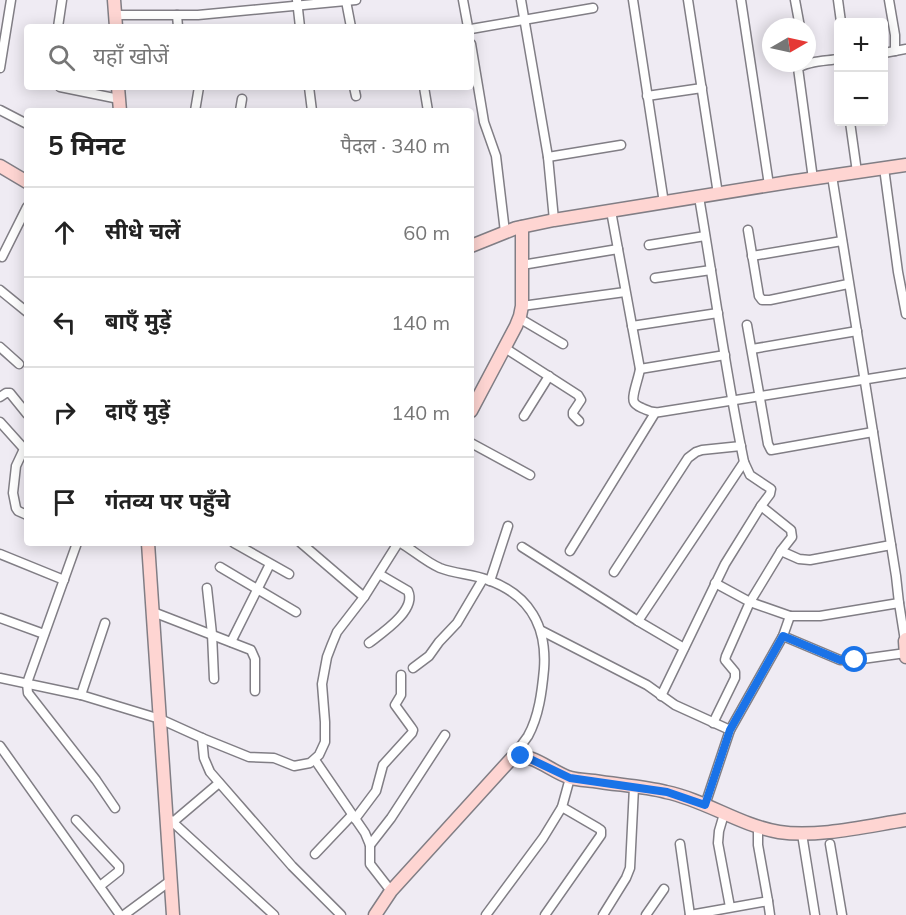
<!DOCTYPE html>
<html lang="hi">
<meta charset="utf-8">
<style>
:root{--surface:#fff;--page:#f6f6f6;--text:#222;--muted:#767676;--line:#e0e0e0}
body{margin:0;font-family:Mulish,"Noto Sans Devanagari",sans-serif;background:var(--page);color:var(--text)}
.controls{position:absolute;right:18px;top:18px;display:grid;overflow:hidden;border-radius:6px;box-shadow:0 3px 15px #0003}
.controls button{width:54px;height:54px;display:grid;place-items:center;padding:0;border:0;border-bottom:2px solid var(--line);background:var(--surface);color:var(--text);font:30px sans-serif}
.compass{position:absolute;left:762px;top:18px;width:54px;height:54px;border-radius:50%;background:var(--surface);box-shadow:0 3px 15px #0003;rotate:81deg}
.stop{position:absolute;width:18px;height:18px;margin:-14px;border:4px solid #1a73e8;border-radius:50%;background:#fff}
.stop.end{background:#1a73e8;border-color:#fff;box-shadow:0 2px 6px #0008}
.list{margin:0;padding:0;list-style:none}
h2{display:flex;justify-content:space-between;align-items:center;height:78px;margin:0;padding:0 24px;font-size:26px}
h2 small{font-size:20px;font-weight:400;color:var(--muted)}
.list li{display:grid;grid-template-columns:39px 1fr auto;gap:18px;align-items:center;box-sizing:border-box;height:90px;padding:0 24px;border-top:2px solid var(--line)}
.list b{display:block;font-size:22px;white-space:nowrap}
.list em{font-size:20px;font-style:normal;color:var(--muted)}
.icon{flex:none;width:33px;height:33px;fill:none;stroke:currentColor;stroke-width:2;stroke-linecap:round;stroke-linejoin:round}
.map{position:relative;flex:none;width:906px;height:915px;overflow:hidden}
.search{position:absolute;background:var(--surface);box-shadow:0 3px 15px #0003;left:24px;top:24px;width:450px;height:66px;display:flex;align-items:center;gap:15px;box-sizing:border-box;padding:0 21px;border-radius:6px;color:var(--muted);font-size:22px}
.panel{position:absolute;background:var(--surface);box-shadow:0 3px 15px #0003;left:24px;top:108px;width:450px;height:438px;border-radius:6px}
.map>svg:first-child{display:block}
</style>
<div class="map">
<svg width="906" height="915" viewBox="0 0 906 915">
<rect width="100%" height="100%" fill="#efebf3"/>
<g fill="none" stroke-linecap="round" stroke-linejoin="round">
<!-- street casing -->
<g stroke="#817e85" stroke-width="11">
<g id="street">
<path d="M297 0 300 27"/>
<path d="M463 0 468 27"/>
<path d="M521 0 548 157 554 220"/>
<path d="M633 0 664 203"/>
<path d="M688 0 718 194"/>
<path d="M741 0 769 185"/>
<path d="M795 0 800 27"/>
<path d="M838 0 841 22"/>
<path d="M889 0 895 35V51"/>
<path d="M346 1 351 27"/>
<path d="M116 15H198L356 0"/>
<path d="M177 15 178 27"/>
<path d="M58 27 62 0"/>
<path d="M471 29 593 8"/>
<path d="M471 44 484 122 496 156 505 232"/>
<path d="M884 53 906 49"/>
<path d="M0 68 11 0"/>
<path d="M60 87 119 99"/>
<path d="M309 87 312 111"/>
<path d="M354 87 356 96"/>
<path d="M424 87 428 111"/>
<path d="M647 96 702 88"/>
<path d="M0 110 27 124"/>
<path d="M195 111 199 87"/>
<path d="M240 111 242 99"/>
<path d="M850 122 857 172"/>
<path d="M548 157 621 145"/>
<path d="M884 168 898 272 906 314"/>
<path d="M832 176 896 576 899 603 905 641"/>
<path d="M813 179 798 68C808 61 826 61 838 59"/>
<path d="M611 211 640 369C639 377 631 397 634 402 635 405 640 407 642 408 649 411 653 413 660 412L906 373"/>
<path d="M748 230 759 296 762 300H770L848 284"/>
<path d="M649 245 705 236"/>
<path d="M752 256 842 241"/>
<path d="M2 257 27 207"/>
<path d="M522 265 618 249"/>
<path d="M655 278 711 270"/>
<path d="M0 290 27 312"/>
<path d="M522 306 625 292"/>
<path d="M519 318 563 344"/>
<path d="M747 325 768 444 771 450 873 432"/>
<path d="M632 326 718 313"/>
<path d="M0 347 19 364"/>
<path d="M505 348 578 395 581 400 573 412V415L579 421"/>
<path d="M752 349 857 331"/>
<path d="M640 369 725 355"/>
<path d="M0 397 6 393H10L27 414"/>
<path d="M524 416 549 376"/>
<path d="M0 422 27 452"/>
<path d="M471 443 530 475"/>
<path d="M24 449 16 466 13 493 16 508 18 511 27 515"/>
<path d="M744 462 750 475 771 489 770 494 761 506"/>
<path d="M77 543 27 683 28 693 96 780 115 808"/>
<path d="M234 543 289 574"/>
<path d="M301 543 364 597"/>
<path d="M401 543C414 551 426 562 440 568 455 574 473 574 488 580 530 595 547 627 544 669 542 691 539 716 528 736 523 743 517 751 512 758"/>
<path d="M522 547 638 621 684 648"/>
<path d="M570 551 655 413"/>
<path d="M0 554 64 580"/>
<path d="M220 567 296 612"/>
<path d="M614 572 688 458 696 452 702 450 741 446"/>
<path d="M490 581 508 526"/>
<path d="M207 588 212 634 214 679"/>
<path d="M153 612 251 650 255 659V691"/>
<path d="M790 616H820L899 603"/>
<path d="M0 618 44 634"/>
<path d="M638 621 744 462C726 375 714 285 699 197"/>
<path d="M542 631 647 685 675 705 730 730 705 805"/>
<path d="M783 636 840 660H855L906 653"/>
<path d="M231 642 270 564"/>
<path d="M369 643C382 633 417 610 408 591L379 574"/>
<path d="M413 668 429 656 439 642 457 623 483 579"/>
<path d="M0 678 81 695 160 719 202 738 249 757 274 758 294 766 310 763 319 755 325 742V722L322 684 327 657 332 644 337 632 364 597 398 543"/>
<path d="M81 695 105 623"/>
<path d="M661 696 725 564 761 506 791 530 792 537 781 551 799 559 810 560 891 545"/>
<path d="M713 723 735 678V672L725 660 726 656 750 602 715 583"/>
<path d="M730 730 783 636 790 616 750 602 781 551"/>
<path d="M202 738 204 758 210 772 292 866 341 915"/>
<path d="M0 746 120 915"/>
<path d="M315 760 365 833 370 845V864L391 891"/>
<path d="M724 814 719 831 718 843 730 907"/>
<path d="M166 816 274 915"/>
<path d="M355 819 376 791 383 765 412 733 413 730 411 727 395 705 401 695V675"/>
<path d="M76 820 119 866V871L100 886"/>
<path d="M173 822 219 783"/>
<path d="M802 834 815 915"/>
<path d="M680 844 690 915"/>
<path d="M830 844 842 915"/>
<path d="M370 845 391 818 445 735"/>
<path d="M315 854 352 815"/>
<path d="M768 901 770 915"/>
<path d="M124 915 170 881"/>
<path d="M486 915 543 838 562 807"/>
<path d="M545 915 601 835V830L598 828 562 807 570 778"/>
<path d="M603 915 626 878 630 868 634 787"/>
<path d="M646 915 664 889"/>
<path d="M690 915 768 901 758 845V827"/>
</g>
</g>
<!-- secondary casing -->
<g stroke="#817e85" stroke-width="15">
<g id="secondary">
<path d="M114 0 116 27"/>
<path d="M118 87 120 111"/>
<path d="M0 166 27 182"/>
<path d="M471 246 516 228 554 220 789 182 906 165"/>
<path d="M471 411 516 326 520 316 522 306V227"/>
<path d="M148 543 173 915"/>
<path d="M906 639 905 641 906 657"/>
<path d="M375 915 391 891 512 758C532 751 552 773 571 778 578 780 586 780 594 781 618 785 643 786 666 792 705 800 739 825 779 832 817 838 867 826 906 820"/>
</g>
</g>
<!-- street -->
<use href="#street" stroke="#fff" stroke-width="8"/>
<!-- secondary -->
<use href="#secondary" stroke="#fed5d2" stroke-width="12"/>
</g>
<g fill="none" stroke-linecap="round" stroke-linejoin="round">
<!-- route -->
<path stroke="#1a73e8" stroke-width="8" d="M521 756 526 757 570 778 667 792 705 805 730 730 783 636 840 660H855"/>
</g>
</svg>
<div class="controls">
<button>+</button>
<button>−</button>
</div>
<svg class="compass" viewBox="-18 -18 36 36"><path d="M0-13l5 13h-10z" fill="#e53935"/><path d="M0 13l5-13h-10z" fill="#767676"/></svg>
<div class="stop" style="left:855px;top:660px"></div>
<div class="stop end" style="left:521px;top:756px"></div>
<div class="search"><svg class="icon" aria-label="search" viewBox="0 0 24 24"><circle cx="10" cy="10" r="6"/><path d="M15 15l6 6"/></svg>यहाँ खोजें</div>
<section class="panel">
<h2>5 मिनट<small>पैदल · 340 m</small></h2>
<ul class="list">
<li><svg class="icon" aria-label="ahead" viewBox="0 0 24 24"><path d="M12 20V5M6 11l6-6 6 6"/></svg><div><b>सीधे चलें</b></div><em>60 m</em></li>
<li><svg class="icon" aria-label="left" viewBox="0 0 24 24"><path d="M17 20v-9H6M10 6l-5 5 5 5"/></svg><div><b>बाएँ मुड़ें</b></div><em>140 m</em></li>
<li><svg class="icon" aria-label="right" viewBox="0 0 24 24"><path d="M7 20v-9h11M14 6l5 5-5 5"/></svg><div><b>दाएँ मुड़ें</b></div><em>140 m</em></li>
<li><svg class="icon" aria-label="arrive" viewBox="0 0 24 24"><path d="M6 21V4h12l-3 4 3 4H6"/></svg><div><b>गंतव्य पर पहुँचे</b></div></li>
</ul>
</section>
</div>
